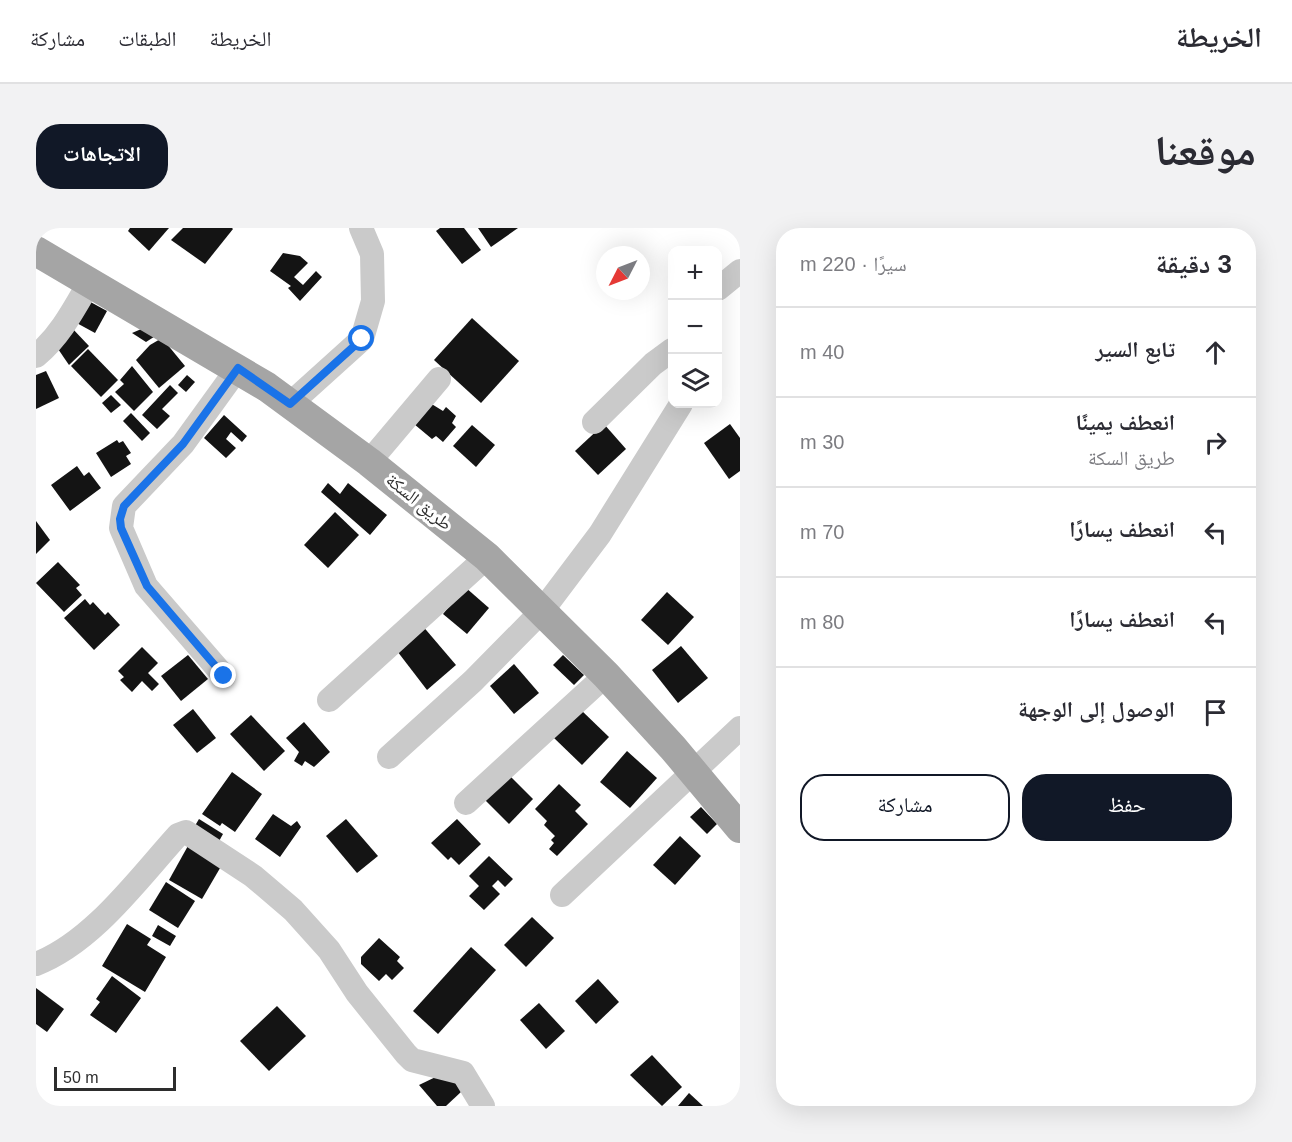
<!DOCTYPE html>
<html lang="ar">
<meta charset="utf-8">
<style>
:root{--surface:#fff;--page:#f2f2f3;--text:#2b2b33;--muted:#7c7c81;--line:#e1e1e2;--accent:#111827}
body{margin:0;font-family:Helvetica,"Noto Naskh Arabic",sans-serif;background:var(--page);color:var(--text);direction:rtl}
.controls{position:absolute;right:18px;top:18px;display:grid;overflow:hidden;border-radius:12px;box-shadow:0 6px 24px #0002}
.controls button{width:54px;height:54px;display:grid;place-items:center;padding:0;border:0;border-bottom:2px solid var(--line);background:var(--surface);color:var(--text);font:30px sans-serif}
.compass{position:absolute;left:560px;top:18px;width:54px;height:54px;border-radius:50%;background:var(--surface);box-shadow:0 6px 24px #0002;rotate:228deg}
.scale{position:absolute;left:18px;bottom:15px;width:122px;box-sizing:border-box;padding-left:6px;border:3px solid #2d2d2d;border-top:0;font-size:16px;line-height:21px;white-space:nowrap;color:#2d2d2d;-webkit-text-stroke:4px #fff;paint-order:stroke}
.stop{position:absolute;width:18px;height:18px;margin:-14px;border:4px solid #1a73e8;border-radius:50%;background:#fff}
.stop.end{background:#1a73e8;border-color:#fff;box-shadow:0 2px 6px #0008}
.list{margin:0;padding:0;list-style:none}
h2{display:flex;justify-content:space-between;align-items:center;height:78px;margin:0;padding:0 24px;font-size:26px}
h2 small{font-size:20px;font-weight:400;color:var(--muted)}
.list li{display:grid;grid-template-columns:39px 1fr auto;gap:18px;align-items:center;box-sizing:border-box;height:90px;padding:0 24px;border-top:2px solid var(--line)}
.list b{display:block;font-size:22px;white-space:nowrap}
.list p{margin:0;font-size:20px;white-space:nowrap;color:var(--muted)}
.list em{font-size:20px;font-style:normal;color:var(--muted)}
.actions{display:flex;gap:12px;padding:18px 24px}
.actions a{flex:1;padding:14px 0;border:2px solid var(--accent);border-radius:24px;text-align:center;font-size:21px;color:var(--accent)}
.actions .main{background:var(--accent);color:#fff}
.icon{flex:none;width:33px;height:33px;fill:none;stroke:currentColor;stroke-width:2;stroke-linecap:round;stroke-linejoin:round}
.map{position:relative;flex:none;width:704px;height:878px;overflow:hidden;direction:ltr;border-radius:24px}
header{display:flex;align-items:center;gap:36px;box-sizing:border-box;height:84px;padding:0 30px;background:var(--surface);border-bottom:2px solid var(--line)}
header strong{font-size:28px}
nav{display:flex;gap:33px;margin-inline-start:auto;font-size:21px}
.intro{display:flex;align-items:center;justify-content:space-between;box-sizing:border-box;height:144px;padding:0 36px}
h1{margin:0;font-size:42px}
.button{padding:15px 27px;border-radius:24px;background:var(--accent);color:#fff;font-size:21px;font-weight:700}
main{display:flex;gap:36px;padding:0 36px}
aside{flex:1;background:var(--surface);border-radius:24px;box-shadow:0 6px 24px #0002}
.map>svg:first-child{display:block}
</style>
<header>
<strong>الخريطة</strong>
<nav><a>الخريطة</a><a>الطبقات</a><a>مشاركة</a></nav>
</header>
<div class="intro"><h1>موقعنا</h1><a class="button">الاتجاهات</a></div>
<main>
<aside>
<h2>3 دقيقة<small>سيرًا · 220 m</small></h2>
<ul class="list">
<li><svg class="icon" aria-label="ahead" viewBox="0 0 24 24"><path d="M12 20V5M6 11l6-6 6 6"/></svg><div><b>تابع السير</b></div><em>40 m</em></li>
<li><svg class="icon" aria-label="right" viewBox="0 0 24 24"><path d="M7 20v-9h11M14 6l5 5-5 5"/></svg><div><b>انعطف يمينًا</b><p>طريق السكة</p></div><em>30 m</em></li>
<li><svg class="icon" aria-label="left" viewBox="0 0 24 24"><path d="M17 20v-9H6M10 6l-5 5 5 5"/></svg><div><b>انعطف يسارًا</b></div><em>70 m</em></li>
<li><svg class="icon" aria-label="left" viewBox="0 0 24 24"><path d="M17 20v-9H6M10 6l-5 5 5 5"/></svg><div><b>انعطف يسارًا</b></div><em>80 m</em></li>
<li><svg class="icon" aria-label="arrive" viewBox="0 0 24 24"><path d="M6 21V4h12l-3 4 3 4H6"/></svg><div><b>الوصول إلى الوجهة</b></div></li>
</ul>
<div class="actions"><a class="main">حفظ</a><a>مشاركة</a></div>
</aside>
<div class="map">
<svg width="704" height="878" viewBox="0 0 704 878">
<rect width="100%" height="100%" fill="#fff"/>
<!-- building -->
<g fill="#141414">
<path d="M94 0H133L113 23 92 3Z"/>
<path d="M147 0H196L197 1 169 36 135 12Z"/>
<path d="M404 0H428L445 22 426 36 400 3Z"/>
<path d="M442 0H482L455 19Z"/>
<path d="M247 25 264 28 272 35 258 49 267 57 280 43 286 49 264 73 252 60 255 58 234 43Z"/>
<path d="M49 71 71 83 59 105 37 93Z"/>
<path d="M436 90 483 133 445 175 398 132Z"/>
<path d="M35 99 53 118 33 137 20 118Z"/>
<path d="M110 99 121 107 110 114 96 105Z"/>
<path d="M126 110 149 138 123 160 100 132 114 117Z"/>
<path d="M52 121 82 152 65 169 35 138Z"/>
<path d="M96 138 117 164 98 183 79 164 88 156 84 152Z"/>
<path d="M10 143 23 170 0 181V147Z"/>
<path d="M151 147 159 154 150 164 142 157Z"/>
<path d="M134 157 142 165 126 181 134 188 121 201 106 187Z"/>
<path d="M75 167 85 177 75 185 66 175Z"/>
<path d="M394 175 407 183 410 179 420 188 416 195 420 199 407 214 400 208 396 211 378 196Z"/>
<path d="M95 185 114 205 106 213 87 193Z"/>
<path d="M188 187 211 208 206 214 195 204 190 211 200 220 190 230 168 210Z"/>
<path d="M568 196 590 221 562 247 539 223Z"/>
<path d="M694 196 704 210V243L693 251 668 215Z"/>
<path d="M436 197 459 217 440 239 417 218Z"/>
<path d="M81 212 83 215 87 213 95 225 90 228 95 236 75 249 60 225Z"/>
<path d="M41 238 48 248 53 244 65 260 34 283 15 257Z"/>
<path d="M292 255 304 266 312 255 351 287 334 307 285 264Z"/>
<path d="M299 284 323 307 292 340 268 317Z"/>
<path d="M0 293 14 312 0 326Z"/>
<path d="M22 334 44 357 40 360 46 367 28 384 0 355Z"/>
<path d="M429 359 453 380 431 406 407 386Z"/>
<path d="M631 364 658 389 632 417 605 392Z"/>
<path d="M49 371 54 377 57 374 69 387 72 384 84 397 58 422 28 390Z"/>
<path d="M385 396 420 437 391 462 358 419Z"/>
<path d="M645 418 672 450 642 475 616 442Z"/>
<path d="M106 419 122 435 112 445 123 456 116 463 106 453 96 464 84 452 88 449 82 443Z"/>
<path d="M152 427 172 451 145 473 125 448Z"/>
<path d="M527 427 548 447 538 457 517 437Z"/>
<path d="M478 436 503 465 478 486 454 458Z"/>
<path d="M157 481 180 510 161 525 137 497Z"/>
<path d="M545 482 573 509 546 537 518 510Z"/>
<path d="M215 487 249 523 228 543 194 506Z"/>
<path d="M268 494 294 524 278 539 269 533 266 538 258 533 263 524 250 510Z"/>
<path d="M591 523 621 550 594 580 564 554Z"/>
<path d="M196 544 226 566 199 604 186 595 184 598 166 586Z"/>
<path d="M472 546 497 571 473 596 448 571Z"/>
<path d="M523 556 545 577 539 583 552 596 521 628 513 621 518 615 515 612 519 608 508 597 511 593 499 581Z"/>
<path d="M665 579 681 596 671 606 654 589Z"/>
<path d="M237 586 255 598 261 593 265 599 244 629 219 611Z"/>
<path d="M163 591 187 606 182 615 157 601Z"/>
<path d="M310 591 342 628 321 645 290 608Z"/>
<path d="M421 591 445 616 423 637 415 629 412 632 395 615Z"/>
<path d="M644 608 665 628 639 657 617 637Z"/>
<path d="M153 616 187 635 166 671 133 652Z"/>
<path d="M453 628 477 651 469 659 462 652 456 658 464 666 448 682 433 668 443 658 433 648Z"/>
<path d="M130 654 159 673 142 700 113 682Z"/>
<path d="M496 689 518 710 490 739 468 717Z"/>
<path d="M91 696 115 711 111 717 130 729 109 764 66 738Z"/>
<path d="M122 697 140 708 134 718 116 708Z"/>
<path d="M343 710 364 729 361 733 368 740 356 752 350 746 343 753 325 736V729Z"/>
<path d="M435 719 460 742 402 806 377 783Z"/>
<path d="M76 748 105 770 80 805 54 787 64 774 60 771Z"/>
<path d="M562 751 583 774 560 796 539 773Z"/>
<path d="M0 760 28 781 11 804 0 796Z"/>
<path d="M503 775 529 803 510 821 484 792Z"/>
<path d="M241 778 270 808 233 843 204 813Z"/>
<path d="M616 827 646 859 626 878 594 847Z"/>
<path d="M410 844 426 863 410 878H401L383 857Z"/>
<path d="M653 865 667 878H642Z"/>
</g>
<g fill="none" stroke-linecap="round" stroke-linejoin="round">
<!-- minor -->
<g stroke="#cacaca" stroke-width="24">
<path d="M682 61 704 43"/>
<path d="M0 128C24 108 38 81 53 55"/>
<path d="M254 176 326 111 337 73 336 26 325 0"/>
<path d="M558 194 617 136 636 122"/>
<path d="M333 234 403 151"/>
<path d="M188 448 110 358 85 300 88 278 147 216 202 140"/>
<path d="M293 472 451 329"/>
<path d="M353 529 437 453 506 383 564 306 645 176"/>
<path d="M430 575 570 447"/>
<path d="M526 667 704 500"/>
<path d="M0 736C57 714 102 651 142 607L150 604 217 648 257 682 293 722 321 765 370 826 376 832 427 845 447 878"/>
</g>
<!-- major -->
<path stroke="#a5a5a5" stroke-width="30" d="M0 23 231 159 333 234 451 329 570 447 637 520 704 600"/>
</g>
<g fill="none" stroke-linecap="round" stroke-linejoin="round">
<!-- route -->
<path stroke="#1a73e8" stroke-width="8" d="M188 448 111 358 85 300 84 291 88 278 147 216 202 140 254 176 326 111"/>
</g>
<g text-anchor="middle" stroke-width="6" stroke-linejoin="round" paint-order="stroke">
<!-- street labels -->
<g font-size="18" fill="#2d2d2d" stroke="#fff">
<text transform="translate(383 274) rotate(39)" y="6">طريق السكة</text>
</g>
</g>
</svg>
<div class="controls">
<button>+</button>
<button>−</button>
<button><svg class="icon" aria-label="layers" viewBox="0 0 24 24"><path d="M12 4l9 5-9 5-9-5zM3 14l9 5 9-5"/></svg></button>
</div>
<svg class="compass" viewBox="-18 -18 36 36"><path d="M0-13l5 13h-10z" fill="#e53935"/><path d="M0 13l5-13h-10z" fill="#7c7c81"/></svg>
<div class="scale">50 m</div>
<div class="stop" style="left:326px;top:111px"></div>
<div class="stop end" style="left:188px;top:448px"></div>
</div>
</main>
